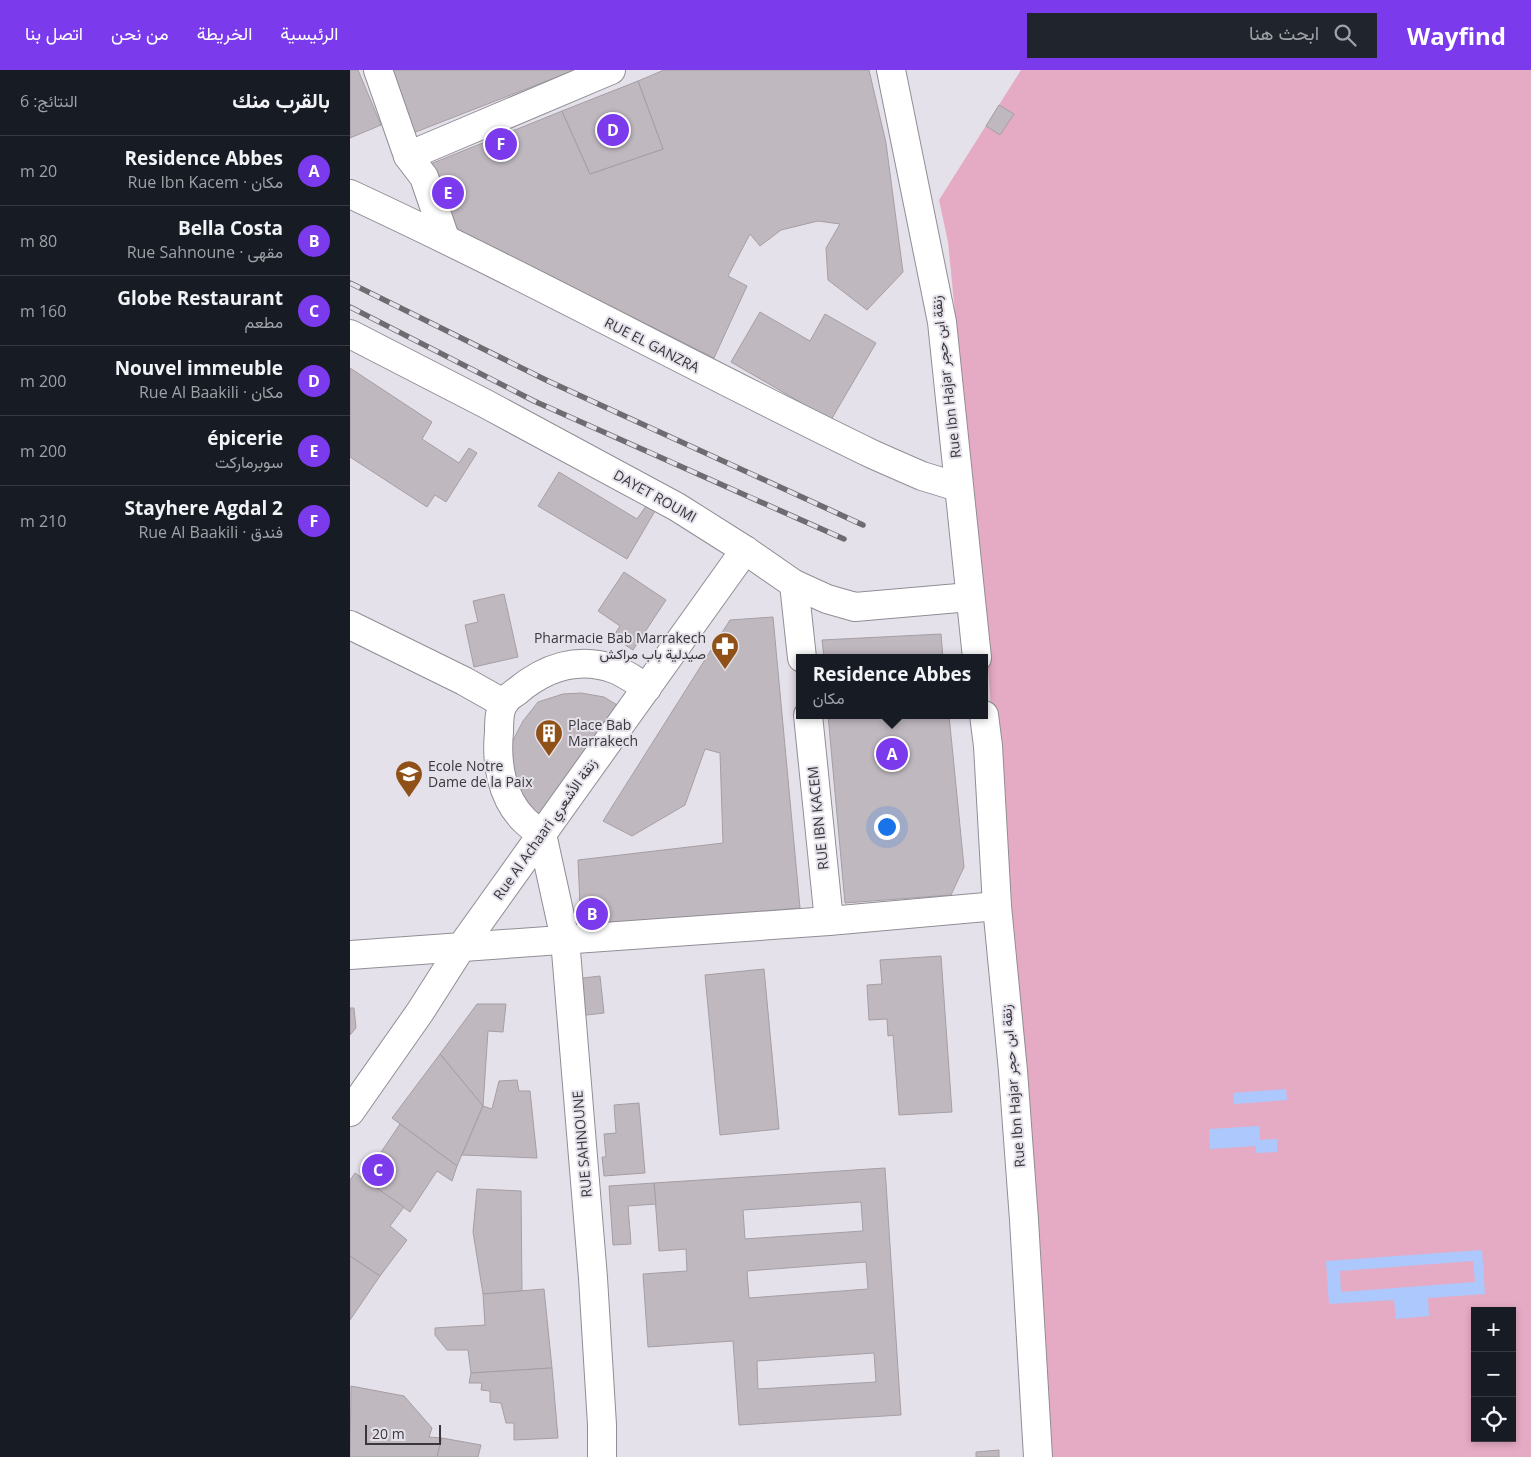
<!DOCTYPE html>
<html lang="ar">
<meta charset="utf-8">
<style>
:root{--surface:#171b24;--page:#20242c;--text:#f1f3f6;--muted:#9ea1a6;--line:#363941;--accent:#7c3aed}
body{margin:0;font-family:"Open Sans",Vazirmatn,sans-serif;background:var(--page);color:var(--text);direction:rtl}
.controls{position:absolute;right:15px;bottom:15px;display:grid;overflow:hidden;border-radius:0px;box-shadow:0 2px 8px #0003}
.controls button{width:45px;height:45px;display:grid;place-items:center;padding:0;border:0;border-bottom:1px solid var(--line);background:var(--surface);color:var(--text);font:25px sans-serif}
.scale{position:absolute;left:15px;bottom:12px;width:76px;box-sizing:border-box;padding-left:5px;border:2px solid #39373b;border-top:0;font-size:14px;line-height:18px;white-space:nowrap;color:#39373b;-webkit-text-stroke:4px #e5e1ea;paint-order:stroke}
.you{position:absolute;left:536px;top:756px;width:18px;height:18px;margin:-12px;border:4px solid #fff;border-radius:50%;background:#1a73e8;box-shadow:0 0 0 8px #1a73e833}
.badge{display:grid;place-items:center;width:32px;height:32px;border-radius:50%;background:var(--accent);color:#fff;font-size:16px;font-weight:700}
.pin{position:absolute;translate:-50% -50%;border:2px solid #fff;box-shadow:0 1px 5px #0006}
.popup{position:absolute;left:446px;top:584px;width:192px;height:65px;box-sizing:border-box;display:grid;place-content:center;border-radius:0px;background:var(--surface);filter:drop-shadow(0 1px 4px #0005);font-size:16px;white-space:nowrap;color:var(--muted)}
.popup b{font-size:19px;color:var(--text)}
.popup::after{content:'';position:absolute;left:50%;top:100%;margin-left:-10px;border:10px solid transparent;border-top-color:var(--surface)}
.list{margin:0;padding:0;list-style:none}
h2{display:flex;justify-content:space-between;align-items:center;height:65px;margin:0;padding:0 20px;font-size:21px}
h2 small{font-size:16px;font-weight:400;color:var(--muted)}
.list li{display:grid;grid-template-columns:32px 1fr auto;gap:15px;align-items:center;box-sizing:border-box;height:70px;padding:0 20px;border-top:1px solid var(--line)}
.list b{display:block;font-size:19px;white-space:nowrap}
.list p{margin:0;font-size:16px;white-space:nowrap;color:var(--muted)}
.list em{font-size:16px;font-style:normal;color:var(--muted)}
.icon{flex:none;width:28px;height:28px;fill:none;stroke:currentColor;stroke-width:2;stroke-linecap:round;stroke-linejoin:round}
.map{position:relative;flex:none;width:1181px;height:1387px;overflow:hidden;direction:ltr}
header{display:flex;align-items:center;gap:30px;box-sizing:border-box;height:70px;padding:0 25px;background:var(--accent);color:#fff}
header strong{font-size:24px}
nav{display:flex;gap:28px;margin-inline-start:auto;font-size:18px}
.search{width:350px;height:45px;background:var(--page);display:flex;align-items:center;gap:12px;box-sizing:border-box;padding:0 18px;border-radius:0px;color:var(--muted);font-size:19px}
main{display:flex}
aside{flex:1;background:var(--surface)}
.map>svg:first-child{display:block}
</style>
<header>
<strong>Wayfind</strong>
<div class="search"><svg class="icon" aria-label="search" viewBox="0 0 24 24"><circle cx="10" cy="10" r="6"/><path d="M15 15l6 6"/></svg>ابحث هنا</div>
<nav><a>الرئيسية</a><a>الخريطة</a><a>من نحن</a><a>اتصل بنا</a></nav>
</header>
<main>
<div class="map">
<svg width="1181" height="1387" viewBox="0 0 1181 1387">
<rect width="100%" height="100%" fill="#e5e1ea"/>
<!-- green -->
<path fill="#e6abc4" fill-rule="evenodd" d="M671 0H1181V1387H698L631 506 598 172 589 130ZM1125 1241H1162V1368H1125Z"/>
<!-- water -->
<g fill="#acc8fd" fill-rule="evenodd">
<path d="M936 1019 937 1030 884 1034 883 1023Z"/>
<path d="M909 1056 910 1070 927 1069V1082L906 1083V1076L860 1079 859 1059Z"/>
<path d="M1132 1180 1135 1224 1078 1228 1079 1246 1046 1249 1044 1230 979 1234 976 1191ZM1123 1191 1125 1212 991 1222 990 1201Z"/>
</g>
<!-- building -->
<g fill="#c0b8bf" stroke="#a59ea4" fill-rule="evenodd">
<path d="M0 0H8L31 55 0 68Z"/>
<path d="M32 0H225L58 65Z"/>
<path d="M314 0H519L536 73 553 202 517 240 478 210 476 178 490 154 468 151 431 160 410 176 400 164 378 206 397 216 364 288 94 152 73 97 212 41 240 104 313 79 288 11Z"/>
<path d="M288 11 313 79 240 104 212 41Z"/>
<path d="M649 35 664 44 650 65 636 56Z"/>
<path d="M410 242 460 271 475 244 526 273 481 350 381 292Z"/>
<path d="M0 298 82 352 72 369 109 393 119 378 127 383 96 432 85 425 77 437 0 387Z"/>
<path d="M209 402 287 449 296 436 305 441 277 489 188 436Z"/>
<path d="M274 502 316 530 283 580 263 567 270 556 248 541Z"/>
<path d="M154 524 168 587 124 597 115 555 128 552 123 531Z"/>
<path d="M423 547 450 838 231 856 228 790 373 773 370 683 355 679 335 735 282 766 253 751 380 550Z"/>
<path d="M591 564 593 588H474L472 570Z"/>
<path d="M231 623 254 627 272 638 195 758 156 713 159 678 173 651 188 632 213 624Z"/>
<path d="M478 645H599L614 797 601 825 495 833Z"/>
<path d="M591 886 602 1042 549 1045 543 965 538 966 537 949 519 950 517 915 532 914 530 890Z"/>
<path d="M414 899 429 1059 370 1065 355 905Z"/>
<path d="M250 906 254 943 228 946 225 909Z"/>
<path d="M127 934H156L153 962 138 961 133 1036 90 984Z"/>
<path d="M0 938H4L6 958 0 965Z"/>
<path d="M90 984 133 1036 107 1096 42 1048Z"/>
<path d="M167 1010 169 1021H180L187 1088 112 1085 133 1036 142 1039 149 1011Z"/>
<path d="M289 1033 295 1103 254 1106 252 1087H256L254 1064 266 1063 264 1035Z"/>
<path d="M50 1054 107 1096 102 1111 87 1101 60 1142 13 1109Z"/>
<path d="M535 1098 551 1345 389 1355 383 1271 298 1277 293 1204 337 1201 336 1179 309 1181 304 1113ZM511 1132 513 1161 395 1169 393 1140ZM516 1192 518 1219 399 1228 397 1201ZM524 1283 526 1312 408 1319 407 1291Z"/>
<path d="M5 1103 54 1137 40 1156 57 1170 30 1206 0 1186V1110Z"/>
<path d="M304 1113 306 1134 278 1136 281 1174 263 1175 259 1116Z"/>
<path d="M127 1119 171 1121 172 1221 133 1224 123 1162Z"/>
<path d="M0 1186 30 1206 0 1250Z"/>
<path d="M194 1219 202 1298 121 1303 118 1280H97L85 1265V1258L135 1255 133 1224Z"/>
<path d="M202 1298 208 1368 164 1370V1353H156L151 1333 140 1332V1321L131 1320 132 1313H119L121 1303Z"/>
<path d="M1 1316 54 1326 82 1358 79 1367 92 1368 87 1387H0Z"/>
<path d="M92 1368 131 1375 128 1387H87Z"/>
<path d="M649 1380V1387H626V1382Z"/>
</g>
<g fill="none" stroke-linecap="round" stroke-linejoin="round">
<!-- minor casing -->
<g stroke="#918d95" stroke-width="30">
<g id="minor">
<path d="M28 0 58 86 74 107 95 168"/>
<path d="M541 0 592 252 627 588"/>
<path d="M58 86 261 0"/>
<path d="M0 124C177 206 348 300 524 385L572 406 608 417"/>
<path d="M0 264 136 334 327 437 395 480 444 514 477 529 505 537 620 527"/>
<path d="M444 514 452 588"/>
<path d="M0 555 114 611 153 633"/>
<path d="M458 645 479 851"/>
<path d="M634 645 638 676 647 836 663 1001 674 1150 688 1387"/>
<path d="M0 885 479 851 647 836"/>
<path d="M0 1042 70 942 112 876 395 480"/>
<path d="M252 1387V1355L243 1208 215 869 192 764C186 760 179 755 174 750 151 727 146 692 149 662 149 653 149 639 155 632 157 628 162 625 166 622 194 598 228 586 264 599 275 603 287 612 297 618"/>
</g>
</g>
<!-- minor -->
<use href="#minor" stroke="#fff" stroke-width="28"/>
<!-- rail casing -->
<g stroke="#6e6c71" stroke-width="5.5">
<g id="rail">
<path d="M0 213 198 311 513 455"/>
<path d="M0 237 184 331 494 469"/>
</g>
</g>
<!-- rail -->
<use href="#rail" stroke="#e5e1ea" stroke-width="4" stroke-dasharray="11" stroke-linecap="butt"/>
</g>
<!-- icons -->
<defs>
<g id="pharmacy-pin" transform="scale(1.4375)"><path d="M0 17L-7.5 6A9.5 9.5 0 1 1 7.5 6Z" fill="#8f5117" stroke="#e5e1ea"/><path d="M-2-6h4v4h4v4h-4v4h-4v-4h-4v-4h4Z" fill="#fff"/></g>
<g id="building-pin" transform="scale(1.4375)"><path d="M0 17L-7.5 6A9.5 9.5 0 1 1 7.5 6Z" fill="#8f5117" stroke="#e5e1ea"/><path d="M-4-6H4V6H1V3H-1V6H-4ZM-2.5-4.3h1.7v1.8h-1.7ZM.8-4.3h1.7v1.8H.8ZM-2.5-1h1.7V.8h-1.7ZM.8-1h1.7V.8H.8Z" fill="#fff"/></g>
<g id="school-pin" transform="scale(1.4375)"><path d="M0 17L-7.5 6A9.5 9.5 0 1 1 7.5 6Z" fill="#8f5117" stroke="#e5e1ea"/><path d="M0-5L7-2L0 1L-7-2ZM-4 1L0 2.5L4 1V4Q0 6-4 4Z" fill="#fff"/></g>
</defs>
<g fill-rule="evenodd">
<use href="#pharmacy-pin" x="375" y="576"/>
<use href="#building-pin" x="199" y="663"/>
<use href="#school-pin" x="59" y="704"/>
</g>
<g text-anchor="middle" stroke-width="4" stroke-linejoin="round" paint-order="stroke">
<!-- street labels -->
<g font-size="14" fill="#39373b" stroke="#e5e1ea">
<text transform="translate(302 275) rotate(27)" y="5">RUE EL GANZRA</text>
<text transform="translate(596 307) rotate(-97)" y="5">Rue Ibn Hajar زنقة ابن حجر</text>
<text transform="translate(305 426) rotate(29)" y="5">DAYET ROUMI</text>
<text transform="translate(468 748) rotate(-96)" y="5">RUE IBN KACEM</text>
<text transform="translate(195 759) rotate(-55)" y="5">Rue Al Achaari زنقة الأشعري</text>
<text transform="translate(663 1016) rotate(-95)" y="5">Rue Ibn Hajar زنقة ابن حجر</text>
<text transform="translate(232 1074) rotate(-95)" y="5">RUE SAHNOUNE</text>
</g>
<!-- poi labels -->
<g font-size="14" fill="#39373b" stroke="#e5e1ea" text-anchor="start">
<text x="356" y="573" text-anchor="end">Pharmacie Bab Marrakech<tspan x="356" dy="16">صيدلية باب مراكش</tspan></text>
<text x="218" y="660">Place Bab<tspan x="218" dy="16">Marrakech</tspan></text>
<text x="78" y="701">Ecole Notre<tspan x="78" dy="16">Dame de la Paix</tspan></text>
</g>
</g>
</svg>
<div class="controls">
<button>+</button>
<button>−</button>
<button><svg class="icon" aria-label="locate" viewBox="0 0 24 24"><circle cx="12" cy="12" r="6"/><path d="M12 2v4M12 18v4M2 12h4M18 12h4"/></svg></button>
</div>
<div class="scale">20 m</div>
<div class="you"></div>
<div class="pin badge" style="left:542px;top:684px">A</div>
<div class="popup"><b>Residence Abbes</b>مكان</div>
<div class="pin badge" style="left:242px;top:844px">B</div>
<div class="pin badge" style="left:28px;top:1100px">C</div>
<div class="pin badge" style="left:263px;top:60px">D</div>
<div class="pin badge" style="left:98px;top:123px">E</div>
<div class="pin badge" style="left:151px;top:74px">F</div>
</div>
<aside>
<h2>بالقرب منك<small>النتائج: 6</small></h2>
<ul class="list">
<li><span class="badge">A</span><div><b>Residence Abbes</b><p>مكان · Rue Ibn Kacem</p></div><em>20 m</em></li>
<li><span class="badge">B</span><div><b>Bella Costa</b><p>مقهى · Rue Sahnoune</p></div><em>80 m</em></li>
<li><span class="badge">C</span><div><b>Globe Restaurant</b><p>مطعم</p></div><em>160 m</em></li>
<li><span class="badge">D</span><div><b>Nouvel immeuble</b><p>مكان · Rue Al Baakili</p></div><em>200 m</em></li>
<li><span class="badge">E</span><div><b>épicerie</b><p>سوبرماركت</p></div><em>200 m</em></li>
<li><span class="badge">F</span><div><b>Stayhere Agdal 2</b><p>فندق · Rue Al Baakili</p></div><em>210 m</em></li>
</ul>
</aside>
</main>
